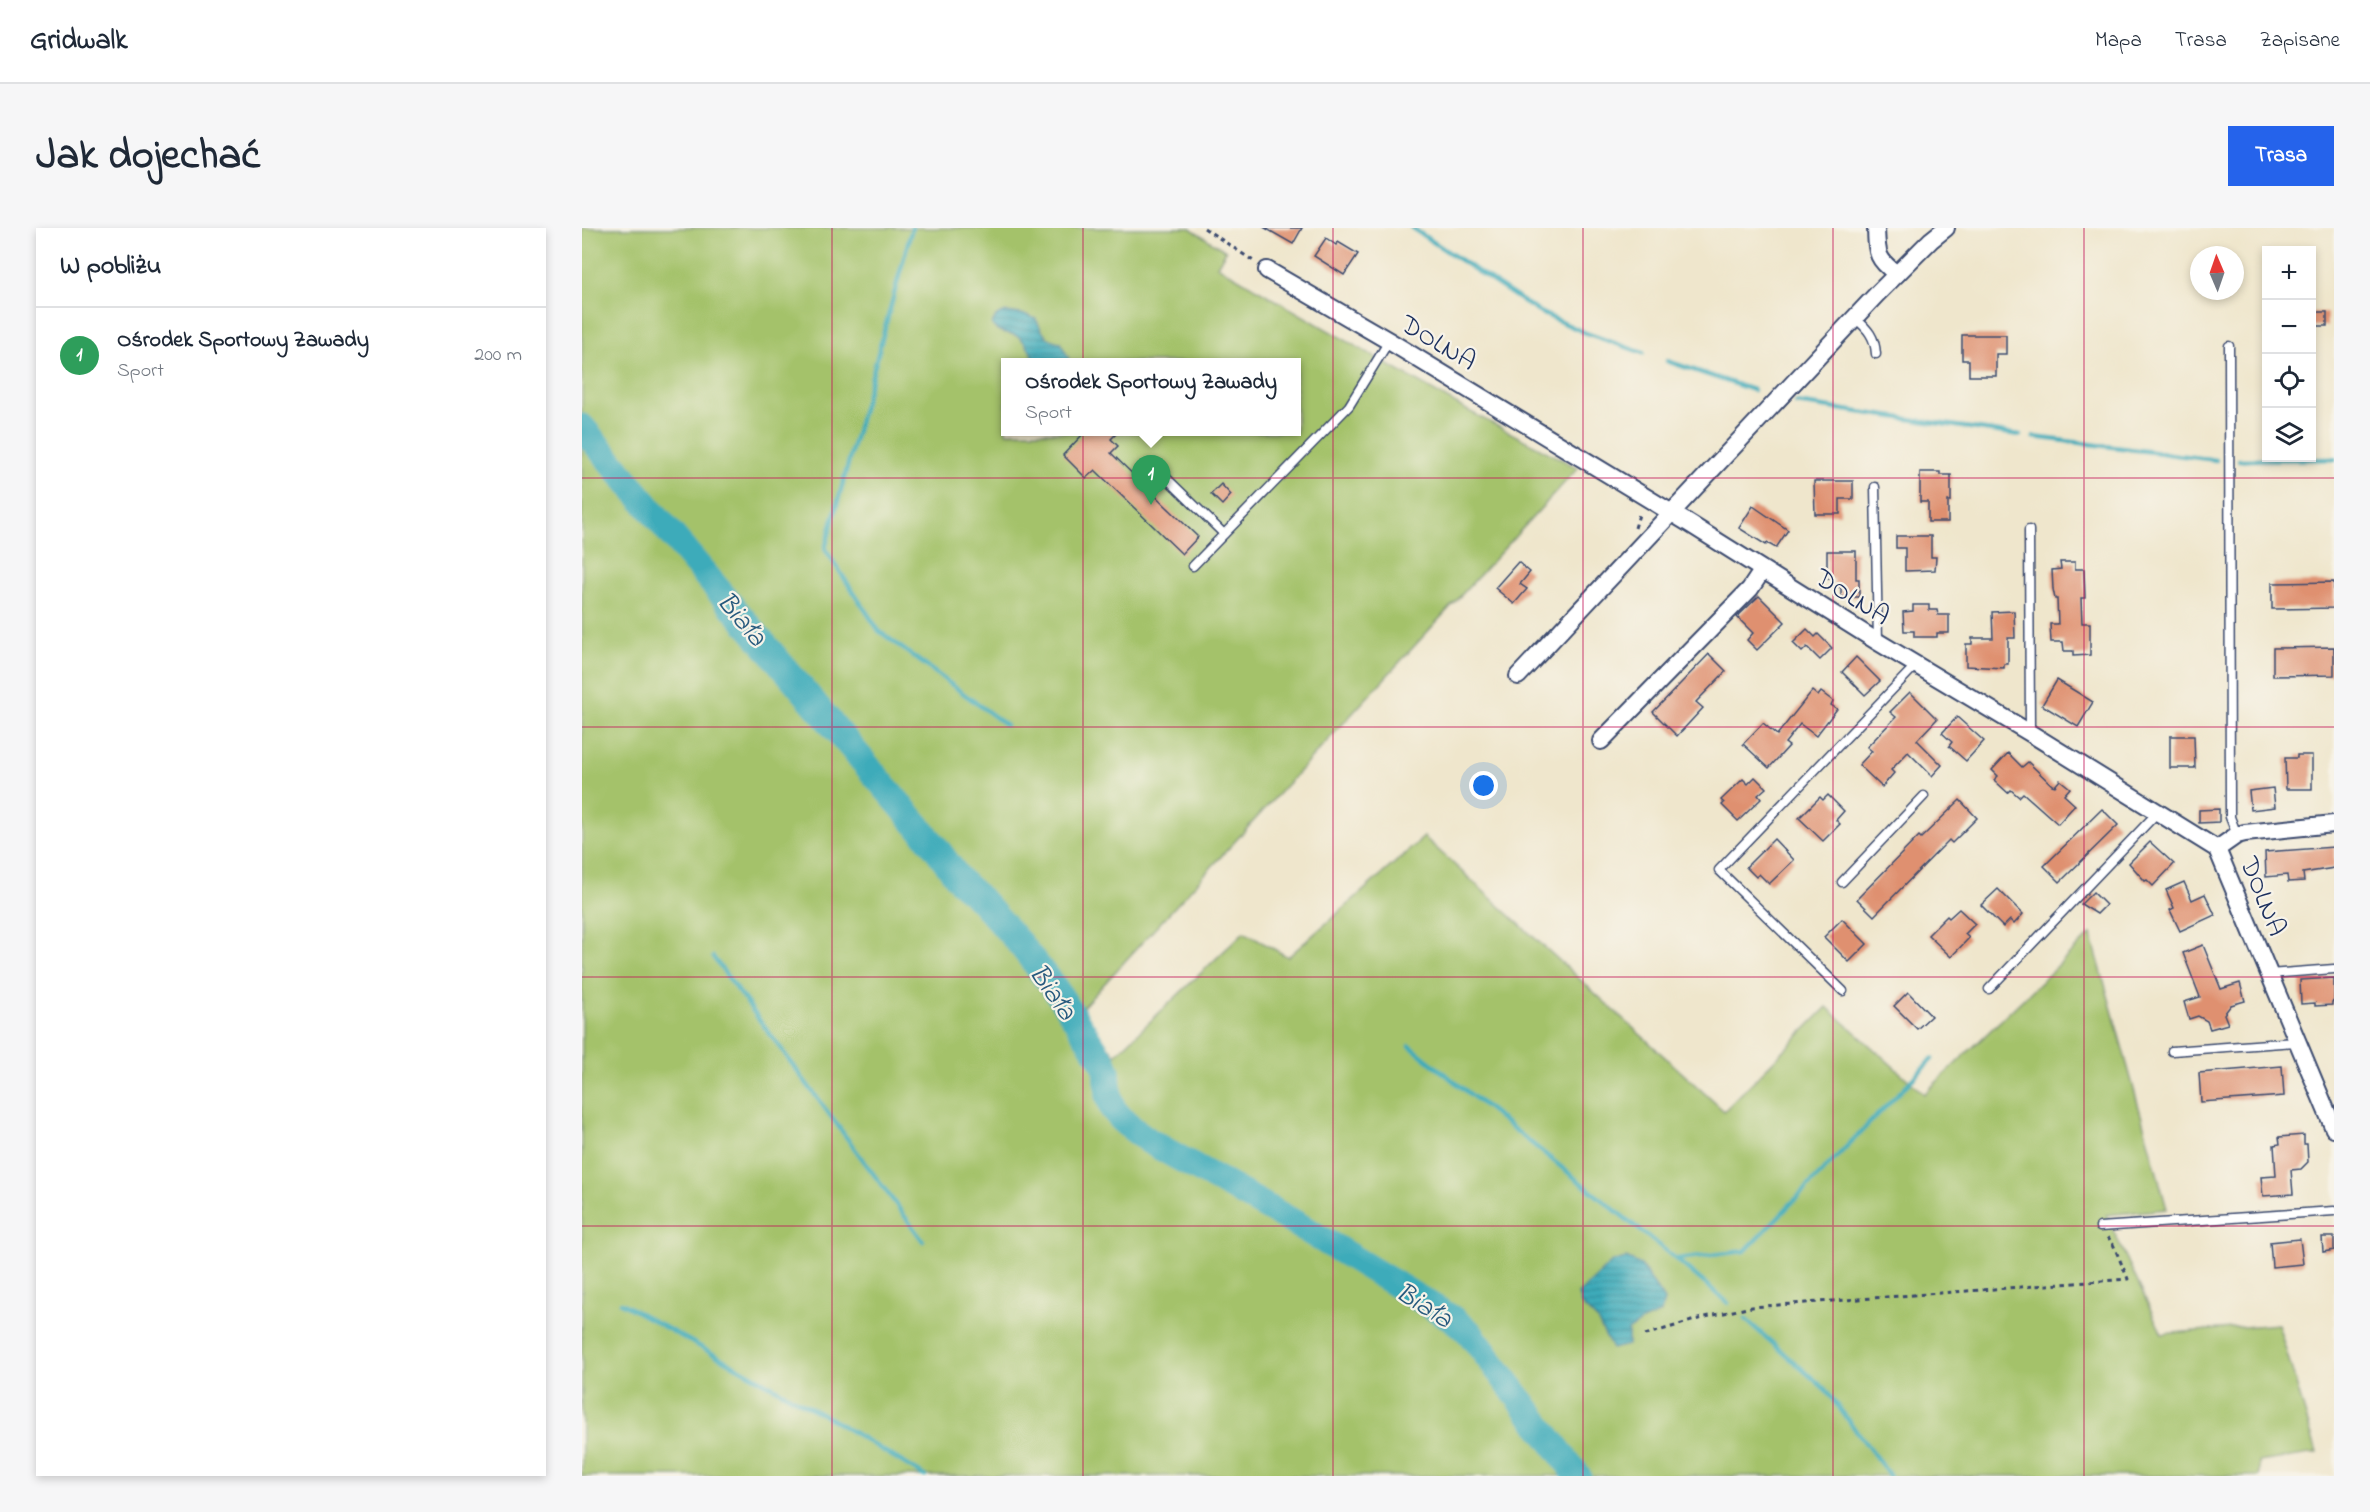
<!DOCTYPE html>
<html lang="pl">
<meta charset="utf-8">
<style>
:root{--surface:#fff;--page:#f6f6f7;--text:#1f2937;--muted:#747a83;--line:#e0e1e3;--accent:#2563eb}
body{margin:0;font-family:"Indie Flower",sans-serif;background:var(--page);color:var(--text)}
.controls{position:absolute;right:18px;top:18px;display:grid;overflow:hidden;border-radius:0px;box-shadow:0 3px 9px #0003}
.controls button{width:54px;height:54px;display:grid;place-items:center;padding:0;border:0;border-bottom:2px solid var(--line);background:var(--surface);color:var(--text);font:30px sans-serif}
.compass{position:absolute;left:1608px;top:18px;width:54px;height:54px;border-radius:50%;background:var(--surface);box-shadow:0 3px 9px #0003;rotate:358deg}
.you{position:absolute;left:902px;top:558px;width:21px;height:21px;margin:-15px;border:4px solid #fff;border-radius:50%;background:#1a73e8;box-shadow:0 0 0 9px #1a73e833}
.badge{display:grid;place-items:center;width:39px;height:39px;border-radius:50%;background:var(--accent);color:#fff;font-size:20px;font-weight:700}
.pin{position:absolute;translate:-50% -50px;filter:drop-shadow(0 2px 3px #0008)}
.pin::after{content:'';position:absolute;top:32px;width:21px;height:18px;background:inherit;clip-path:polygon(0 0,100% 0,50% 100%)}
.popup{position:absolute;left:419px;top:130px;width:300px;height:78px;box-sizing:border-box;display:grid;place-content:center;border-radius:0px;background:var(--surface);filter:drop-shadow(0 2px 4px #0005);font-size:20px;white-space:nowrap;color:var(--muted)}
.popup b{font-size:22px;color:var(--text)}
.popup::after{content:'';position:absolute;left:50%;top:100%;margin-left:-12px;border:12px solid transparent;border-top-color:var(--surface)}
.list{margin:0;padding:0;list-style:none}
h2{display:flex;justify-content:space-between;align-items:center;height:78px;margin:0;padding:0 24px;font-size:26px}
h2 small{font-size:20px;font-weight:400;color:var(--muted)}
.list li{display:grid;grid-template-columns:39px 1fr auto;gap:18px;align-items:center;box-sizing:border-box;height:96px;padding:0 24px;border-top:2px solid var(--line)}
.list b{display:block;font-size:22px;white-space:nowrap}
.list p{margin:0;font-size:20px;white-space:nowrap;color:var(--muted)}
.list em{font-size:20px;font-style:normal;color:var(--muted)}
.icon{flex:none;width:33px;height:33px;fill:none;stroke:currentColor;stroke-width:2;stroke-linecap:round;stroke-linejoin:round}
.map{position:relative;flex:none;width:1752px;height:1248px;overflow:hidden;border-radius:0px}
header{display:flex;align-items:center;gap:36px;box-sizing:border-box;height:84px;padding:0 30px;background:var(--surface);border-bottom:2px solid var(--line)}
header strong{font-size:28px}
nav{display:flex;gap:33px;margin-inline-start:auto;font-size:21px}
.intro{display:flex;align-items:center;justify-content:space-between;box-sizing:border-box;height:144px;padding:0 36px}
h1{margin:0;font-size:42px}
.button{padding:15px 27px;border-radius:0px;background:var(--accent);color:#fff;font-size:21px;font-weight:700}
main{display:flex;gap:36px;padding:0 36px}
aside{flex:1;background:var(--surface);border-radius:0px;box-shadow:0 3px 9px #0003}
.map>svg:first-child{display:block}
</style>
<header>
<strong>Gridwalk</strong>
<nav><a>Mapa</a><a>Trasa</a><a>Zapisane</a></nav>
</header>
<div class="intro"><h1>Jak dojechać</h1><a class="button">Trasa</a></div>
<main>
<aside>
<h2>W pobliżu<small></small></h2>
<ul class="list">
<li><span class="badge" style="background:#2e9e5b">1</span><div><b>Ośrodek Sportowy Zawady</b><p>Sport</p></div><em>200 m</em></li>
</ul>
</aside>
<div class="map">
<svg width="1752" height="1248" viewBox="0 0 1752 1248">
<defs>
<pattern id="water-rules" width="6" height="5" patternUnits="userSpaceOnUse" patternTransform="scale(1.5)"><rect width="6" height="5" fill="#3cabba"/><path d="M0 2.5h6" fill="none" stroke="#328c9a"/></pattern>
</defs>
<rect width="100%" height="100%" fill="#f7f3e8"/>
<filter id="ink" filterUnits="userSpaceOnUse"><feTurbulence type="fractalNoise" baseFrequency=".0167" numOctaves="2"/><feDisplacementMap in="SourceGraphic" scale="12" xChannelSelector="R" yChannelSelector="G"/><feConvolveMatrix kernelMatrix="1 2 1 2 8 2 1 2 1" color-interpolation-filters="sRGB"/></filter>
<filter id="wash" filterUnits="userSpaceOnUse"><feTurbulence type="fractalNoise" baseFrequency=".008" numOctaves="4" result="noise"/><feDisplacementMap in="SourceGraphic" scale="24" xChannelSelector="R" yChannelSelector="G"/><feGaussianBlur stdDeviation="1.35" result="paint"/><feColorMatrix in="noise" values="0 0 0 0 0 0 0 0 0 0 0 0 0 0 0 0 0 1.4 0 .05"/><feComposite in="paint" operator="in"/></filter>
<g filter="url(#wash)">
<rect width="100%" height="100%" fill="#efe6cc"/>
<!-- grass -->
<path fill="#a4c26a" stroke="#607864" stroke-width="1.5" fill-rule="evenodd" d="M0 0H608L644 23 635 38 881 180 996 240 498 782 533 827 662 704 706 729 842 609 1142 883 1245 779 1342 866 1509 706 1585 981 1524 987 1580 1106 1696 1096 1735 1225 1677 1234V1248H0ZM424 134H714V204H424Z"/>
<!-- water -->
<g fill="url(#water-rules)" stroke="#2c6d8c" stroke-width="1.5">
<path d="M425 84 445 87 454 91C461 105 462 111 478 114L487 131 486 134H454C449 125 446 116 437 109 428 103 417 107 410 97 412 88 417 86 425 84Z"/>
<path d="M1044 1030 1059 1037 1082 1072 1079 1085 1062 1092 1046 1103V1117L1030 1121 1015 1092 999 1076 996 1066 1030 1034Z"/>
</g>
<g fill="none" stroke-linecap="round" stroke-linejoin="round">
<!-- stream -->
<g stroke="#3cabba" stroke-width="4.5">
<path d="M330 0 243 321 297 403 424 497"/>
<path d="M830 0 957 84 1004 105 1061 125"/>
<path d="M1085 133 1171 162"/>
<path d="M1214 175 1438 207"/>
<path d="M1452 209 1634 232"/>
<path d="M1657 232 1752 231"/>
<path d="M131 729 341 1013"/>
<path d="M828 818 1094 1031 1146 1075"/>
<path d="M1094 1031 1163 1023 1350 831"/>
<path d="M39 1075 249 1191 343 1248"/>
<path d="M1163 1091 1243 1161 1308 1248"/>
</g>
<!-- river -->
<path stroke="#3cabba" stroke-width="27" d="M0 199 99 318 352 617 379 654 398 671 438 716 474 762 522 835 525 843 527 869 531 881 543 895 567 913 713 995 871 1091 887 1104 996 1248"/>
</g>
<g id="blocks">
<!-- building -->
<g fill="#df9070">
<path d="M683 0H720L711 16Z"/>
<path d="M744 10 754 17 756 14 776 26 762 47 732 28Z"/>
<rect x="1730" y="84" width="15" height="14"/>
<path d="M1380 107H1424V126H1414V148H1387V132H1380Z"/>
<path d="M503 204H536L529 211 536 218 529 225 616 309 600 326 513 242 504 250 481 227Z"/>
<path d="M1338 244H1358V247H1369V273H1366V294H1346V274H1338Z"/>
<path d="M1232 253H1271V271H1258V286H1233Z"/>
<path d="M639 256 649 267 640 277 629 266Z"/>
<path d="M1171 278 1206 302 1194 320 1185 315 1184 317 1157 300Z"/>
<path d="M1314 308H1349V329H1354L1353 342 1323 343V320H1314Z"/>
<path d="M1245 323H1274V351H1277V369H1259V359H1252V351H1245Z"/>
<path d="M936 334 948 344 938 356 945 361 932 376 913 360Z"/>
<path d="M1478 334H1493V341H1502L1503 370H1499L1500 395H1508V427L1491 428V423H1482L1481 414H1469L1468 396H1476L1475 371H1473L1471 361 1470 342 1479 341Z"/>
<path d="M1752 354V380L1690 381V355Z"/>
<path d="M1177 368 1203 394 1175 422 1165 412 1171 405 1155 389Z"/>
<path d="M1331 377H1347V382H1355L1356 387H1367V405H1355V409H1332V403H1322L1321 384 1331 383Z"/>
<path d="M1432 383 1433 410H1426V436H1422V440L1384 438V416H1390V410H1411L1410 384Z"/>
<path d="M1225 401 1233 409 1236 406 1250 420 1238 432 1225 419 1220 424 1211 415Z"/>
<path d="M1752 419V447L1691 448V420Z"/>
<path d="M1127 426 1144 443 1114 474 1121 480 1095 508 1071 484Z"/>
<path d="M1274 429 1298 453 1283 467 1260 444Z"/>
<path d="M1475 452 1511 474 1496 499 1460 477Z"/>
<path d="M1230 463 1236 468 1239 464 1251 473 1249 477 1255 481 1234 508 1218 496 1203 515 1207 518 1187 540 1161 516 1181 495 1195 507Z"/>
<path d="M1328 464 1355 491 1335 512 1360 537 1350 548 1326 524 1309 542 1312 545 1300 559 1277 537 1290 523 1285 519 1314 489 1308 484Z"/>
<path d="M1375 489 1402 513 1384 533 1367 518 1370 514 1360 505Z"/>
<path d="M1588 508H1612L1613 540H1588Z"/>
<path d="M1426 525 1440 539 1446 534 1470 557 1473 558 1478 552 1488 560 1482 567 1493 577 1476 596 1441 565 1437 569 1429 562 1426 565 1412 552 1416 548 1410 542Z"/>
<path d="M1715 527H1730V561H1704L1703 530H1715Z"/>
<path d="M1173 549 1184 560 1176 567 1179 571 1156 593 1140 577 1142 575 1139 572 1161 551 1166 556Z"/>
<path d="M1691 560 1693 579 1669 582 1667 563Z"/>
<path d="M1246 567 1262 583 1254 592 1258 596 1241 613 1217 590 1238 569 1241 572Z"/>
<path d="M1378 572 1395 590 1370 615 1367 612 1292 688 1275 671 1337 608 1339 610Z"/>
<path d="M1520 581 1536 597 1478 654 1462 638Z"/>
<path d="M1637 581V594L1617 595V582Z"/>
<path d="M1192 611 1212 632 1187 656 1177 646 1174 649 1164 639Z"/>
<path d="M1568 614 1592 636 1571 658 1565 652 1563 653 1547 635Z"/>
<path d="M1752 619V640L1721 645 1722 653 1706 654 1705 647 1684 649 1683 624Z"/>
<path d="M1602 654 1610 672 1623 666 1633 687 1598 703 1588 682 1592 680 1584 662Z"/>
<path d="M1416 661 1441 686 1432 696 1428 692 1421 699 1399 677Z"/>
<path d="M1511 664 1524 677 1515 686 1499 676Z"/>
<path d="M1377 681 1393 696 1383 706 1387 710 1369 729 1346 707 1365 688 1367 690Z"/>
<path d="M1260 691 1285 716 1267 734 1242 709Z"/>
<path d="M1621 717 1639 761 1658 755 1663 773 1649 777 1642 786 1646 796 1628 801 1625 793 1616 788 1607 791 1602 774 1618 769 1601 725Z"/>
<path d="M1752 750V773L1750 774V777L1733 778V775L1719 776 1718 752Z"/>
<path d="M1326 764 1349 788 1335 801 1312 778Z"/>
<path d="M1700 838 1702 868 1619 874 1617 845Z"/>
<path d="M1722 907V916H1725L1726 934 1719 941 1709 942 1711 966 1681 968 1679 949 1694 948 1692 917 1698 916 1697 909Z"/>
<path d="M1740 1009H1752V1022L1741 1024Z"/>
<path d="M1718 1011 1721 1036 1690 1039 1688 1014Z"/>
</g>
</g>
</g>
<g filter="url(#ink)">
<use href="#blocks" fill-opacity="0" stroke="#3b4a6e" stroke-width="1.5"/>
<g fill="none" stroke-linecap="round" stroke-linejoin="round">
<!-- lane casing -->
<g stroke="#3b4a6e" stroke-width="11">
<g id="lane">
<path d="M1273 90C1286 101 1293 109 1294 126"/>
<path d="M1647 118 1648 589 1655 607"/>
<path d="M570 236 642 306"/>
<path d="M1293 259 1296 414"/>
<path d="M1447 302 1448 505"/>
<path d="M611 338 767 178 807 113"/>
<path d="M1260 654 1342 568"/>
<path d="M1687 746 1752 741"/>
<path d="M1407 761 1575 585"/>
<path d="M1261 763 1137 642 1334 437"/>
<path d="M1590 823 1714 814"/>
<path d="M1518 999 1752 983"/>
</g>
</g>
<!-- street casing -->
<g stroke="#3b4a6e" stroke-width="20">
<g id="street">
<path d="M1294 0C1295 25 1294 31 1315 46"/>
<path d="M685 42 807 113 1108 296 1296 414 1448 505 1635 621 1752 901"/>
<path d="M936 448 1295 66 1349 12 1364 0"/>
<path d="M1019 513 1168 361 1180 343"/>
<path d="M1635 621 1655 607 1663 605 1752 596"/>
</g>
</g>
<!-- path -->
<g stroke="#3b4a6e" stroke-width="3" stroke-dasharray="4.5 4.5" stroke-linecap="butt">
<path d="M622 0 673 34"/>
<path d="M1053 300 1058 283"/>
<path d="M1063 1107 1123 1089 1170 1079 1546 1051 1531 1016 1526 1009"/>
</g>
<!-- lane -->
<use href="#lane" stroke="#fff" stroke-width="8"/>
<!-- street -->
<use href="#street" stroke="#fff" stroke-width="16"/>
</g>
</g>
<!-- grid -->
<path fill="none" stroke="#c2185b" stroke-width="1.5" stroke-opacity="0.55" d="M250 0V1248M501 0V1248M751 0V1248M1001 0V1248M1251 0V1248M1502 0V1248M0 250H1752M0 499H1752M0 749H1752M0 998H1752"/>
<g text-anchor="middle" stroke-width="4.5" stroke-linejoin="round" paint-order="stroke">
<!-- street labels -->
<g font-size="27" fill="#1b2f5e" stroke="#f7f3e8">
<text transform="translate(857 114) rotate(31)" y="9">DOLNA</text>
<text transform="translate(1271 368) rotate(32)" y="9">DOLNA</text>
<text transform="translate(1682 668) rotate(68)" y="9">DOLNA</text>
</g>
<!-- water labels -->
<g font-size="28" font-style="italic" fill="#275a7e" stroke="#f7f3e8">
<text transform="translate(161 390) rotate(50)" y="10">Biała</text>
<text transform="translate(472 763) rotate(55)" y="10">Biała</text>
<text transform="translate(843 1076) rotate(32)" y="10">Biała</text>
</g>
</g>
</svg>
<div class="controls">
<button>+</button>
<button>−</button>
<button><svg class="icon" aria-label="locate" viewBox="0 0 24 24"><circle cx="12" cy="12" r="6"/><path d="M12 2v4M12 18v4M2 12h4M18 12h4"/></svg></button>
<button><svg class="icon" aria-label="layers" viewBox="0 0 24 24"><path d="M12 4l9 5-9 5-9-5zM3 14l9 5 9-5"/></svg></button>
</div>
<svg class="compass" viewBox="-18 -18 36 36"><path d="M0-13l5 13h-10z" fill="#e53935"/><path d="M0 13l5-13h-10z" fill="#747a83"/></svg>
<div class="you"></div>
<div class="pin badge" style="left:569px;top:277px;background:#2e9e5b">1</div>
<div class="popup"><b>Ośrodek Sportowy Zawady</b>Sport</div>
</div>
</main>
